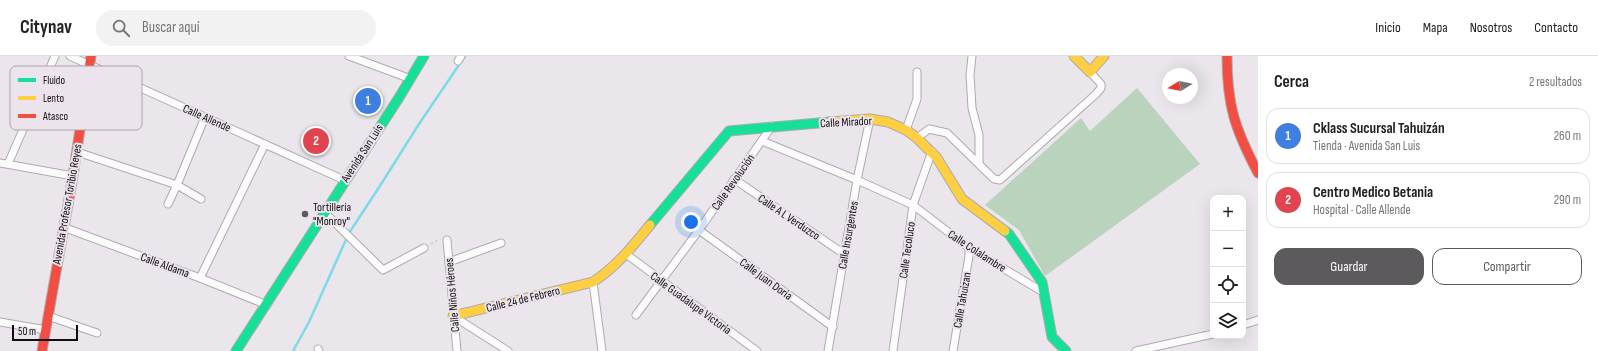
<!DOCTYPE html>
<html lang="es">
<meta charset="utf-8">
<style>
:root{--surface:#fff;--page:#f2f2f2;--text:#202124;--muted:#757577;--line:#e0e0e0;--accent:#5d5a5e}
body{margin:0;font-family:"Sofia Sans Condensed",sans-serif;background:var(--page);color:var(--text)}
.controls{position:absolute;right:12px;bottom:12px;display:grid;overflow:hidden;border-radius:8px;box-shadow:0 4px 16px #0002}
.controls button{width:36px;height:36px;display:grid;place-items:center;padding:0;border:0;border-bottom:1px solid var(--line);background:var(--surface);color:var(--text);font:20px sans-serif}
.compass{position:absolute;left:1162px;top:12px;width:36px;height:36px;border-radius:50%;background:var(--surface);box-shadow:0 4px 16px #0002;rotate:260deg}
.scale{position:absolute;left:12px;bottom:10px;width:66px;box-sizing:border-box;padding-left:4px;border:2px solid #110f12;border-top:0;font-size:11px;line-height:14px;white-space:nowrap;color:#110f12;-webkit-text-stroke:3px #ebe4ed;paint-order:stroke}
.you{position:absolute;left:691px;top:166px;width:14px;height:14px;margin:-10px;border:3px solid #fff;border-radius:50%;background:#1a73e8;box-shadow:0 0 0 6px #1a73e833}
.badge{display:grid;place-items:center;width:26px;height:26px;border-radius:50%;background:var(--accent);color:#fff;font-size:13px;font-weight:700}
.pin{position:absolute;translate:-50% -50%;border:2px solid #fff;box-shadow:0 1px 4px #0006}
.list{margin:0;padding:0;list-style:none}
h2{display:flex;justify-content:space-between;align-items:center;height:52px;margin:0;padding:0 16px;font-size:17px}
h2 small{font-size:13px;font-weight:400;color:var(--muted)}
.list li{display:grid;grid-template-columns:26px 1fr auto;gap:12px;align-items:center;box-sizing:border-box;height:56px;margin:0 8px 8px;padding:0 8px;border:1px solid var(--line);border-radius:12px}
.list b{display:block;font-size:15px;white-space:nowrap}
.list p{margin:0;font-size:13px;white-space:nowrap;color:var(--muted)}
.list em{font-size:13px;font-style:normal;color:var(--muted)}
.actions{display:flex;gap:8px;padding:12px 16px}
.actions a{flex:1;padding:9px 0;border:1px solid var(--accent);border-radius:12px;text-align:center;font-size:14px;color:var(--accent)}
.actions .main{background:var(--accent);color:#fff}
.icon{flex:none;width:22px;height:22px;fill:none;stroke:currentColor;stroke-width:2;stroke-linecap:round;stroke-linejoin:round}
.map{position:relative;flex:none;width:1258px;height:295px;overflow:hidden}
header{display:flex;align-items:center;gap:24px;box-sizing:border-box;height:56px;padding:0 20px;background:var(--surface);border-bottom:1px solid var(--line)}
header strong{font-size:19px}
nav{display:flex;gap:22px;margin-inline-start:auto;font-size:14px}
.search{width:280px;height:36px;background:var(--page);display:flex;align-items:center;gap:10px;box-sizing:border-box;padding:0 14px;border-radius:22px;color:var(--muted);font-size:15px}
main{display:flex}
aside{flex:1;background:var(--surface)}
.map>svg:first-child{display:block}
</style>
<header>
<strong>Citynav</strong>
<div class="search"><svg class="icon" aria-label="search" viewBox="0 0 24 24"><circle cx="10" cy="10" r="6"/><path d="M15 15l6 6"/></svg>Buscar aquí</div>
<nav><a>Inicio</a><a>Mapa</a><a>Nosotros</a><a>Contacto</a></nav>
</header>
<main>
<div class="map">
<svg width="1258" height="295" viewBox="0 0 1258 295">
<rect width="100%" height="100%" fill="#eae6eb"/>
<!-- green -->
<path fill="#b9d3bd" d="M1137 32 1200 108 1045 220 1019 174 985 149 1081 62 1090 75Z"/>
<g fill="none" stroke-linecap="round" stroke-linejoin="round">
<!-- stream -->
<path stroke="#7ddbe8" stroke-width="2.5" d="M293 295 309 266 349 177 378 133 419 68 465 0"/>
<!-- street casing -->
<g stroke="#aeabae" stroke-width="9">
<g id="street">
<path d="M70 0 344 124"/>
<path d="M349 0 411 23"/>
<path d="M972 0 970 19 972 52 979 79V107"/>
<path d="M458 5 461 0"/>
<path d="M906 74 917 43V16"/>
<path d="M917 82 929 73 947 77 994 123 1000 124 1096 38 1101 32V28L1090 16"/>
<path d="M762 85 857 124 913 149 969 192 1043 236"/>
<path d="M77 96 177 129 201 143"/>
<path d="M0 107 73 120"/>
<path d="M8 108 55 0"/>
<path d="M734 123 844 198"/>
<path d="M168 148 177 129 205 61"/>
<path d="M324 156 383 214 424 192"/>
<path d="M63 171 200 222 267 249"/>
<path d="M699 174 833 271"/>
<path d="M447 184 457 295"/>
<path d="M626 198 757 295"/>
<path d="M449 206 501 187"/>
<path d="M200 222 265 88"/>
<path d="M593 226 602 295"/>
<path d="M636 259 699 174 772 70"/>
<path d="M48 260 97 277"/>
<path d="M453 260 508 295"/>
<path d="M0 266 46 274"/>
<path d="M1243 269 1258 264"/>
<path d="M318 293 319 295"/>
<path d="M828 295 857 124 870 63"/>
<path d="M893 295 913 149 932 95"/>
<path d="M953 295 969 200V192"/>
<path d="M1136 295 1213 278"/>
</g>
</g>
<!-- fast casing -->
<g stroke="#aeabae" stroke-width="11">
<g id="fast">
<path d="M650 169 729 75 830 66"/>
<path d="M1005 175 1009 178 1042 226 1052 281 1066 295"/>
<path d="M236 295 400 40 424 0"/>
</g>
</g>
<!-- slow casing -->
<g stroke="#aeabae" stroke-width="11">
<g id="slow">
<path d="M1074 0 1090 16 1104 0"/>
<path d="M830 66 870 63 888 66 906 74 917 82 937 102 962 143 1005 175"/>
<path d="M453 260 593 226C616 211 633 190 650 169"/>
</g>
</g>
<!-- jam casing -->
<g stroke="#aeabae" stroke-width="11">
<g id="jam">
<path d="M1227 0C1227 50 1235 73 1258 117"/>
<path d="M42 295 73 120 91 0"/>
</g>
</g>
<!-- path -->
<path stroke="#c8c7c8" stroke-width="1.5" stroke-dasharray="2 3" stroke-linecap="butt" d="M431 188 440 183"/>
<!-- street -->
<use href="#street" stroke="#fcfbfc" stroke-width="7"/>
<!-- fast -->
<use href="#fast" stroke="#16e098" stroke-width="9"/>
<!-- slow -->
<use href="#slow" stroke="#ffcf43" stroke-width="9"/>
<!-- jam -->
<use href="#jam" stroke="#f24e42" stroke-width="9"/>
</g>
<!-- markers -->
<circle fill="#5d5a5e" stroke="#ebe4ed" stroke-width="1.5" cx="305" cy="158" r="4"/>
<g text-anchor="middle" stroke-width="4" stroke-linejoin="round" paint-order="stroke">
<!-- street labels -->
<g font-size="12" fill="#110f12" stroke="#ebe4ed">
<text transform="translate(207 62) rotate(24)" y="4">Calle Allende</text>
<text transform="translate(846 66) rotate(-3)" y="4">Calle Mirador</text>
<text transform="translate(362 97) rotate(-57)" y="4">Avenida San Luis</text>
<text transform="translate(733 126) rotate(-55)" y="4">Calle Revolución</text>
<text transform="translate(67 148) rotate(-80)" y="4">Avenida Profesor Toribio Reyes</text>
<text transform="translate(789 161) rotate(34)" y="4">Calle A L Verduzco</text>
<text transform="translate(848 179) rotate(-80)" y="4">Calle Insurgentes</text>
<text transform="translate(907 194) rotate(-82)" y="4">Calle Tecoluco</text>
<text transform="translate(977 195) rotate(33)" y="4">Calle Colalambre</text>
<text transform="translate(165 209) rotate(20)" y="4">Calle Aldama</text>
<text transform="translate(766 223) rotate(36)" y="4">Calle Juan Doria</text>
<text transform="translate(452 239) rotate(-95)" y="4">Calle Niños Héroes</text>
<text transform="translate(523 243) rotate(-14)" y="4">Calle 24 de Febrero</text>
<text transform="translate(962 244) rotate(-80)" y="4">Calle Tahuizan</text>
<text transform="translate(691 247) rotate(36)" y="4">Calle Guadalupe Victoria</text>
</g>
<!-- poi labels -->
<g font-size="12" fill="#110f12" stroke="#ebe4ed" text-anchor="start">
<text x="313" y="155">Tortillería<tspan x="313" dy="14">"Monroy"</tspan></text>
</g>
</g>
<!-- legend -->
<rect x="10" y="10" width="132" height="64" rx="6" fill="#ebe4ed" stroke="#aaa4ab" stroke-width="1"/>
<rect x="18" y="22" width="18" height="4" fill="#16e098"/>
<rect x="18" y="40" width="18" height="4" fill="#ffcf43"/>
<rect x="18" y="58" width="18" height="4" fill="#f24e42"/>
<g font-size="11" fill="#110f12">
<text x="43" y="28">Fluido</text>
<text x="43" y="46">Lento</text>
<text x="43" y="64">Atasco</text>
</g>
</svg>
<div class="controls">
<button>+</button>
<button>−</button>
<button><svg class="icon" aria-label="locate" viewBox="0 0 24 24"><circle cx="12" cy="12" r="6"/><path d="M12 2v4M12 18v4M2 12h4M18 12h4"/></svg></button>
<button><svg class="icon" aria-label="layers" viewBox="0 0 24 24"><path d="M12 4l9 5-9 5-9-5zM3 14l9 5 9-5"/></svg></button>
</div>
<svg class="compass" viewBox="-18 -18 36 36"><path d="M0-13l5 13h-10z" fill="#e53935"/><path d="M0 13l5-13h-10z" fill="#757577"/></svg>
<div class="scale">50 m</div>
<div class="you"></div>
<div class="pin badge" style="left:368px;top:45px;background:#3f7fe0">1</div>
<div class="pin badge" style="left:316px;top:85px;background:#e0444e">2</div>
</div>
<aside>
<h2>Cerca<small>2 resultados</small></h2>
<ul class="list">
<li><span class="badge" style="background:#3f7fe0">1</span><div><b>Cklass Sucursal Tahuizán</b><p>Tienda · Avenida San Luis</p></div><em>260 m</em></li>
<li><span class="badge" style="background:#e0444e">2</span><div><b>Centro Medico Betania</b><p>Hospital · Calle Allende</p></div><em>290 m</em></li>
</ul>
<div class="actions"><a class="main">Guardar</a><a>Compartir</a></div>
</aside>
</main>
